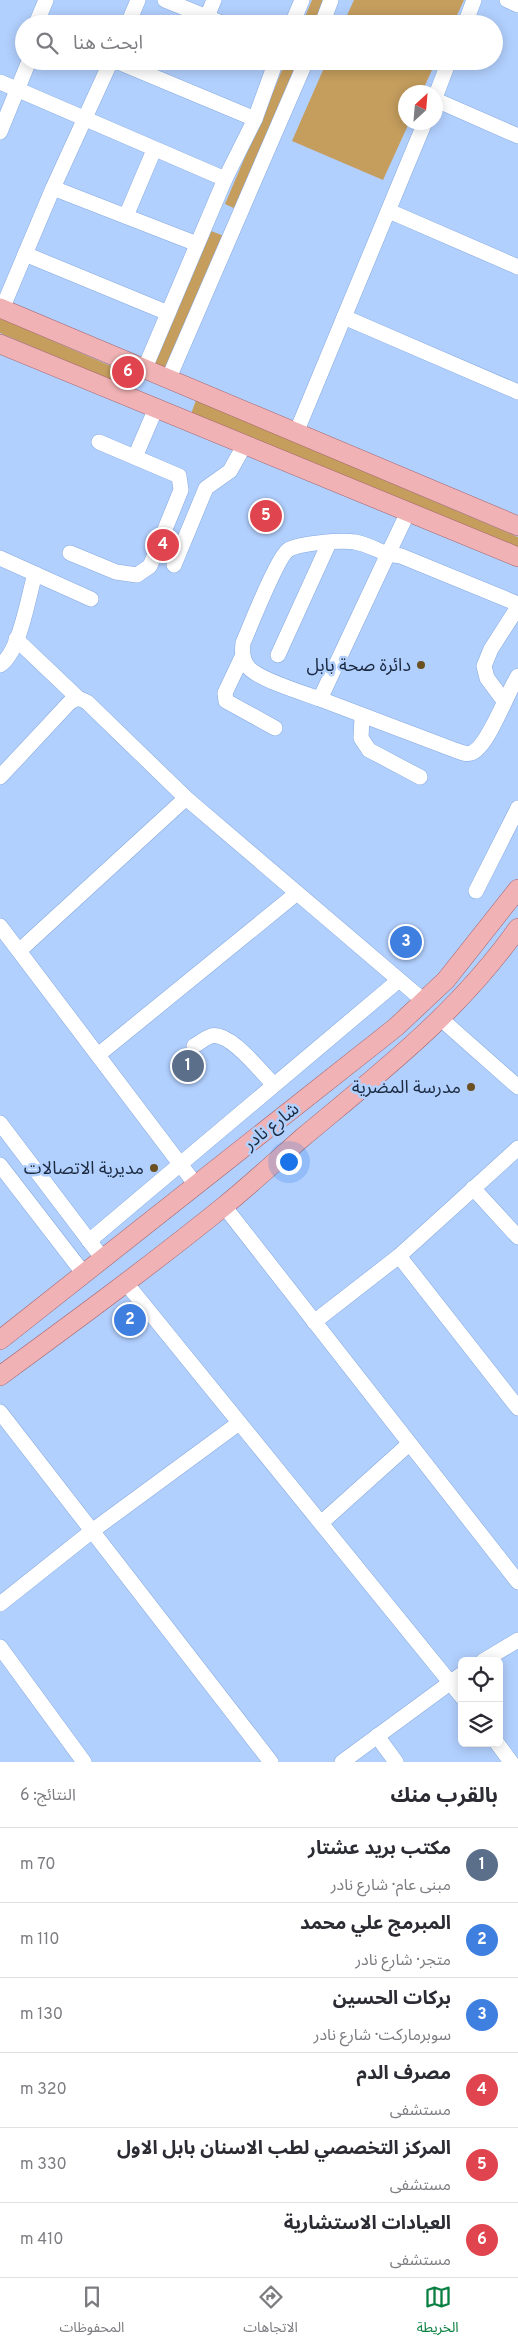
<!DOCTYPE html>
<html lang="ar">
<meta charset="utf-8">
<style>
:root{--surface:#fff;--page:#f2f2f3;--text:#2b2b33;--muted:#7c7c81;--line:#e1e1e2;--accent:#0b8043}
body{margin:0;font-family:Overpass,"Noto Sans Arabic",sans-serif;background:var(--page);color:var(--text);direction:rtl}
.controls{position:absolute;right:15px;bottom:15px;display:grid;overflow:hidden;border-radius:8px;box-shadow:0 2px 12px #0003}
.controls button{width:45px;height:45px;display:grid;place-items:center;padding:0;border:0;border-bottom:1px solid var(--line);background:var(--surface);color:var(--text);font:25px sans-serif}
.compass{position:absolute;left:398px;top:85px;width:45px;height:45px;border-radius:50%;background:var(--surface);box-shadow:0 2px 12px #0003;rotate:26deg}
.you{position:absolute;left:288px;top:1161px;width:18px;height:18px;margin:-12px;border:4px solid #fff;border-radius:50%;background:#1a73e8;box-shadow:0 0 0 8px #1a73e833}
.badge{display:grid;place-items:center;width:32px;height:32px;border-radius:50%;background:var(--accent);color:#fff;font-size:16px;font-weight:700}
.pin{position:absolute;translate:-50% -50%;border:2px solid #fff;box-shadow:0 1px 5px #0006}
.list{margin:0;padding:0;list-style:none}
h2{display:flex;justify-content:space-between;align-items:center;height:65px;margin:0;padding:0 20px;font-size:21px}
h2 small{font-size:16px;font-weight:400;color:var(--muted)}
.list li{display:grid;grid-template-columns:32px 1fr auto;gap:15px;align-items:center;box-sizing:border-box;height:75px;padding:0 20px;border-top:1px solid var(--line)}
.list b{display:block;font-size:19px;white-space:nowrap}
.list p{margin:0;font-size:16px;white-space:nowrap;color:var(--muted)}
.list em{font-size:16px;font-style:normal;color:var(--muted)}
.icon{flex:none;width:28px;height:28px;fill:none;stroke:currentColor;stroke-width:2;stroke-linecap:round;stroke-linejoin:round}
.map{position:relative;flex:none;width:518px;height:1762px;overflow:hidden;direction:ltr}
.search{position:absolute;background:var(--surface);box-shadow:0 2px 12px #0003;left:15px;right:15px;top:15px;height:55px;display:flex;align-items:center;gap:12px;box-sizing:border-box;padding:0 18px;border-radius:28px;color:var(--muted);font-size:19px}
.sheet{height:515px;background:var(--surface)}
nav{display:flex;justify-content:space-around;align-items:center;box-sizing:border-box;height:70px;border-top:1px solid var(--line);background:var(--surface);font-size:14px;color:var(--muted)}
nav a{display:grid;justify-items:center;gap:2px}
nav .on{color:var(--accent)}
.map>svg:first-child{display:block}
</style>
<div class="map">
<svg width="518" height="1762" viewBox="0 0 518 1762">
<rect width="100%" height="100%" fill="#b2d0fe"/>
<!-- green -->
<g fill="#c59e5e">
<path d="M312 0H325L315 24H302Z"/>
<path d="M354 0H464L453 24H343Z"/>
<path d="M286 61H299L236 209 225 204Z"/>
<path d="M327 61H436L422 92H406V122L409 123 383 180 292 141Z"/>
<path d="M211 231 224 236 167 368 155 363Z"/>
<path d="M0 318 134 376 130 388 0 333Z"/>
<path d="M196 400 518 537V552L191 414Z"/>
</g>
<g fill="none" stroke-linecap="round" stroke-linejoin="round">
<!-- minor casing -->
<g stroke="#85a9e0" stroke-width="16">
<g id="minor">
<path d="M165 0 224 24"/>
<path d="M507 0 518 5"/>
<path d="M207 17 214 0"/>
<path d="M36 24 46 0"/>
<path d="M128 24 138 0"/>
<path d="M292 24 302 0"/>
<path d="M322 24 331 0"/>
<path d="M465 24 474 0"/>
<path d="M116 61 255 119"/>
<path d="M0 82 225 179"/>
<path d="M436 95 449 61"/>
<path d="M436 100 518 136"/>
<path d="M0 132 29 61"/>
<path d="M53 188 197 244"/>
<path d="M389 211 518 267"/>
<path d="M126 216 154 150"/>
<path d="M25 254 168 313"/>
<path d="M2 309 53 188 111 61"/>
<path d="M344 317 518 392"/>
<path d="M144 370 225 179 255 119 276 61"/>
<path d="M168 380 306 61"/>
<path d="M296 433 425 122"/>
<path d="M135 457 156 408"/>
<path d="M70 553 116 572 137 575 150 566 181 490 179 476 99 442"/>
<path d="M0 558 91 599"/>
<path d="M174 565 206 488 230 471 245 444"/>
<path d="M518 604 401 556 388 554 320 699 452 749C458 751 465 755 471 753 488 748 507 692 518 676"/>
<path d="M16 639 78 698 87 702 186 798 425 1002"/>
<path d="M278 655 329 543"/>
<path d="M242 657 225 693 226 701 275 728"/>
<path d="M0 665C20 652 28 597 35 574"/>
<path d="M320 699C303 693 260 680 249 668 242 661 242 652 243 643 250 627 277 558 288 550 299 543 341 540 355 542 366 544 377 550 388 554L408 512"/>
<path d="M504 701 487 678 484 666 491 649 518 607"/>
<path d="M362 717 361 738 369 750 420 777"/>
<path d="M0 777 70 702 78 698"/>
<path d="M476 891 518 808"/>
<path d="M0 926 196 1185"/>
<path d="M19 951 186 798"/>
<path d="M441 1019 518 1087"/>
<path d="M194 1046C199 1043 205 1038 211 1036 230 1031 261 1072 274 1085"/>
<path d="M98 1055 297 893"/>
<path d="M0 1123 103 1259"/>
<path d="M0 1165 84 1274"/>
<path d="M473 1188 518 1237"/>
<path d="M224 1206 518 1582"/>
<path d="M89 1241 399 980"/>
<path d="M399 1256 518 1408"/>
<path d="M126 1283 462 1697"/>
<path d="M314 1322 399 1256 518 1148"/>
<path d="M0 1412 271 1762"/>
<path d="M321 1523 409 1444"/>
<path d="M0 1604 92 1531 239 1423"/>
<path d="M0 1647 84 1762"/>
<path d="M483 1661 518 1640"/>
<path d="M377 1736 396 1762"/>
<path d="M497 1743 511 1762"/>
<path d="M342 1762 462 1674"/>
</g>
</g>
<!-- major casing -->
<g stroke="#9f616b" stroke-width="20">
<g id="major">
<path d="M0 308 518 526"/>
<path d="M0 344 518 557"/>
<path d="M0 1340 396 1027 446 980 518 889"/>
<path d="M0 1376C75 1321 150 1266 223 1207 250 1185 276 1161 302 1138 380 1073 459 1012 518 928"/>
</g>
</g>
<!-- minor -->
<use href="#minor" stroke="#fff" stroke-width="15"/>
<!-- major -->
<use href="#major" stroke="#f0b2b4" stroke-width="19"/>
</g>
<!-- markers -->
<g fill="#6b5022" stroke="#b2d0fe" stroke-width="2">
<circle cx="421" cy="665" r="5"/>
<circle cx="471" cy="1087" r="5"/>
<circle cx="154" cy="1168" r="5"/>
</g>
<g text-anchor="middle" stroke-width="5" stroke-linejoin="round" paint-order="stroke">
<!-- poi labels -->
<g font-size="18" fill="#1b2a40" stroke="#b2d0fe" text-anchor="end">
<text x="411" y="671">دائرة صحة بابل</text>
<text x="461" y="1093">مدرسة المضرية</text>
<text x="144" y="1174">مديرية الاتصالات</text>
</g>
<!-- street labels -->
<g font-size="18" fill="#1b2a40" stroke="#b2d0fe">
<text transform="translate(271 1126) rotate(-38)" y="6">شارع نادر</text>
</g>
</g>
</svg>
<div class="controls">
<button><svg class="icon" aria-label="locate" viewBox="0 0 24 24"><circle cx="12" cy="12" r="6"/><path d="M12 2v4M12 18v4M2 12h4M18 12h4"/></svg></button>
<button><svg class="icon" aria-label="layers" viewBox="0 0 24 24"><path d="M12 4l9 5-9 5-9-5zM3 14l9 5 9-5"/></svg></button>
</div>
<svg class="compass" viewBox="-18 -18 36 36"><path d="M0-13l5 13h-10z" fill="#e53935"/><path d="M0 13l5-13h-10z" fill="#7c7c81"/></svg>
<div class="you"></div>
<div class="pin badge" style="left:188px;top:1066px;background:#5c6f8a">1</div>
<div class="pin badge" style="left:130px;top:1320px;background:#3f7fe0">2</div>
<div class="pin badge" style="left:406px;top:942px;background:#3f7fe0">3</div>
<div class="pin badge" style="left:163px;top:545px;background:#e0444e">4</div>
<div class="pin badge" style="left:266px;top:516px;background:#e0444e">5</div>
<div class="pin badge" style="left:128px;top:372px;background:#e0444e">6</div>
<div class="search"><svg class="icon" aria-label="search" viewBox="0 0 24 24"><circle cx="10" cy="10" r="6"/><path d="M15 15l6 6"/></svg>ابحث هنا</div>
</div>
<section class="sheet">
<h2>بالقرب منك<small>النتائج: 6</small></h2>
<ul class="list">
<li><span class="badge" style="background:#5c6f8a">1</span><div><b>مكتب بريد عشتار</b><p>مبنى عام · شارع نادر</p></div><em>70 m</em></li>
<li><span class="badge" style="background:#3f7fe0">2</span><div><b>المبرمج علي محمد</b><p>متجر · شارع نادر</p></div><em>110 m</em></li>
<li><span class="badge" style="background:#3f7fe0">3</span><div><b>بركات الحسين</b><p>سوبرماركت · شارع نادر</p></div><em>130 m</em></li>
<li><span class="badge" style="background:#e0444e">4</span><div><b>مصرف الدم</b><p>مستشفى</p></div><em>320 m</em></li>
<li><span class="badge" style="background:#e0444e">5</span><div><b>المركز التخصصي لطب الاسنان بابل الاول</b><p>مستشفى</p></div><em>330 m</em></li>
<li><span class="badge" style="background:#e0444e">6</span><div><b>العيادات الاستشارية</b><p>مستشفى</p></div><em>410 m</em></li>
</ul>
</section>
<nav>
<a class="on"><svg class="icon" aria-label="map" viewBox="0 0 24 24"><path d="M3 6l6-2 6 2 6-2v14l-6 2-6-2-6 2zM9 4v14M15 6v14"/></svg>الخريطة</a>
<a><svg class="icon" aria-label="directions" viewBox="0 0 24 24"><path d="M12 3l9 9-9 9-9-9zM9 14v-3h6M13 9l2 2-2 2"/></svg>الاتجاهات</a>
<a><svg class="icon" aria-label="saved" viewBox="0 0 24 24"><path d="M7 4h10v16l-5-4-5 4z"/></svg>المحفوظات</a>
</nav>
